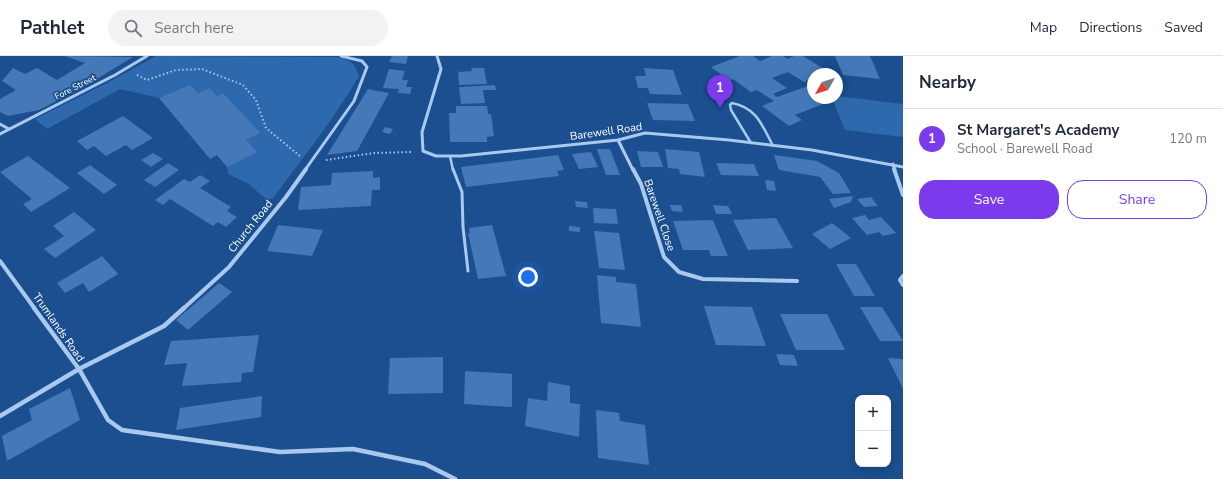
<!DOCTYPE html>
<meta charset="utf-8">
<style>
:root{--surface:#fff;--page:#f2f2f3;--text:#1f2937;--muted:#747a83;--line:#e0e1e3;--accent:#7c3aed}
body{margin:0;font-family:"Nunito Sans",sans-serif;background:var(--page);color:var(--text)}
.controls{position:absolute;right:12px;bottom:12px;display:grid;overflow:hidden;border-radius:8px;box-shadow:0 2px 10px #0003}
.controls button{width:36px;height:36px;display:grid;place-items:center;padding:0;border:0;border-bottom:1px solid var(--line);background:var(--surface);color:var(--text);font:20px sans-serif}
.compass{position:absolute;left:807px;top:12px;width:36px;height:36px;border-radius:50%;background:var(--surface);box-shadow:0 2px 10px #0003;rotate:231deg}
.you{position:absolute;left:528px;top:221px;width:14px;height:14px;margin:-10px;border:3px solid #fff;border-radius:50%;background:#1a73e8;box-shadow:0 0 0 6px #1a73e833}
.badge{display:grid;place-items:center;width:26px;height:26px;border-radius:50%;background:var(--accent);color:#fff;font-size:13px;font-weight:700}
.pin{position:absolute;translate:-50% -33px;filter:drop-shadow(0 1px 2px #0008)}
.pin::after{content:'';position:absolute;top:21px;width:14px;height:12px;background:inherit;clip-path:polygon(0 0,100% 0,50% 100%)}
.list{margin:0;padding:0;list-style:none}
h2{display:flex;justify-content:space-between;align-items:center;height:52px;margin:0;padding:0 16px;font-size:17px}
h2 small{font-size:13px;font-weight:400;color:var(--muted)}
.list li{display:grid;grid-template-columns:26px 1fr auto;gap:12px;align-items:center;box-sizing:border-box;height:60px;padding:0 16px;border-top:1px solid var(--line)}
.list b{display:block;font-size:15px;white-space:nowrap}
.list p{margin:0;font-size:13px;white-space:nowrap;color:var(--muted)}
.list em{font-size:13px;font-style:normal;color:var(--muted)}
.actions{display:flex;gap:8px;padding:12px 16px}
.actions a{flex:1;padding:9px 0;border:1px solid var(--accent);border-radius:16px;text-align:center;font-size:14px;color:var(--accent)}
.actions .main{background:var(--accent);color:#fff}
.icon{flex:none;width:22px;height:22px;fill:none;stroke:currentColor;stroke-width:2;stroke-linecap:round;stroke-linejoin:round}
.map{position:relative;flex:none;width:903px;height:423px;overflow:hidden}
header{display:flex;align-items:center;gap:24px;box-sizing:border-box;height:56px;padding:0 20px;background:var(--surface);border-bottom:1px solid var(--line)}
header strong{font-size:19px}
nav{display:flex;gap:22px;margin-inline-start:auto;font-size:14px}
.search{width:280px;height:36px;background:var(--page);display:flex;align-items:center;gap:10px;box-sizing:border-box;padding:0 14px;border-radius:22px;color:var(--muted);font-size:15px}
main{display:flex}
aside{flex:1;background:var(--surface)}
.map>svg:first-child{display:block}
</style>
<header>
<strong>Pathlet</strong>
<div class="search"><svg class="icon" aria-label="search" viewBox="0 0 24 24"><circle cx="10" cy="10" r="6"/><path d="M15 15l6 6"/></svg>Search here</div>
<nav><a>Map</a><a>Directions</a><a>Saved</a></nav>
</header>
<main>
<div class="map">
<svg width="903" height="423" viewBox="0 0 903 423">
<rect width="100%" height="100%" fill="#1b4f8f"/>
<!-- green -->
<g fill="#2e69ad">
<path d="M156 0 335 1C350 4 354 5 359 20 334 63 303 102 273 142L267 144 249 128 228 118 227 111 246 84 261 77 223 37 217 40 210 32 198 37 190 30 159 42 120 33 47 73 35 63 107 27Z"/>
<path d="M837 40 903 48V81L845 74 832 42H837Z"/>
</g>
<!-- building -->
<g fill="#4478b7">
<path d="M65 0 133 1 82 32 39 54 8 60 0 56V43L16 34 2 25 13 12 25 18 37 12 57 24 85 7Z"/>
<path d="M392 0H408L406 8 389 6Z"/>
<path d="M740 0H753L760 5 772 0H783L788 3 794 0H803L829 16 824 18H813V22L804 26 788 16 772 22 787 32 773 38 777 41 811 29 813 30V42H830L833 44 795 59 802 64 789 70 762 50 774 45 757 34 751 36 733 23 730 25 711 11Z"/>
<path d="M835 0H870L880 23 843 19Z"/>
<path d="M471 12H484L487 28 459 29 458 16 472 15Z"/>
<path d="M644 12 673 14 682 39 650 38 648 32H638L635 20H646Z"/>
<path d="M389 13 405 15 402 24H408L406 31H412L410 38 398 37 399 33 383 32Z"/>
<path d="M190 29 198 37 210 32 217 40 223 37 261 77 246 84 257 96 227 111 217 99 210 103 159 42Z"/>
<path d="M495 29 496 34H483L485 47 461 48 459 31Z"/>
<path d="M368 33 389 37 357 95 327 99Z"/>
<path d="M647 47 688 48 695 65 653 64Z"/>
<path d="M456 50H487L488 58H491L494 80 487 81V86H450L449 57H456Z"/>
<path d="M123 60 153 82 132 94 126 89 106 100 94 90 87 94 77 85Z"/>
<path d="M385 71 393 73 390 78 382 76Z"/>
<path d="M597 93H610L620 119H606Z"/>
<path d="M665 93 699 96 705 121 680 118 679 113 668 112Z"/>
<path d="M637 95 658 96 663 111H641Z"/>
<path d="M591 96 598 111 579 113 572 98Z"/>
<path d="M153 97 163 103 151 111 141 104Z"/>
<path d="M558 99 564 114 557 115 559 120 466 131 461 111Z"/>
<path d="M774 99 817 105 839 117 851 137 833 138 820 121 779 114Z"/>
<path d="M28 100 70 132 31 156 23 148 32 143 0 116Z"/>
<path d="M168 107 179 114 155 131 144 124Z"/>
<path d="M716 107 754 108 759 120 721 119Z"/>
<path d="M90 109 117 129 104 138 77 117Z"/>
<path d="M373 115V122L380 121V134H372L371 150 298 154 301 131 331 129 332 117Z"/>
<path d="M200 119 210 125 200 132 231 151 227 155 237 161 226 171 218 166 213 170 170 143 163 149 155 144 184 123 190 126Z"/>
<path d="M765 124 774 125 776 135 767 134Z"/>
<path d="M853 140 851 146 834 152 829 143Z"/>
<path d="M871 141 878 150 864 151 857 143Z"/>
<path d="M575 145 587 146 588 152 576 151Z"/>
<path d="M670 149H681L683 156 672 155Z"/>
<path d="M713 149 728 150 732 158H716Z"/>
<path d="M593 152 616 153 618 168 594 167Z"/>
<path d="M74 156 96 174 55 202 44 193 64 180 53 170Z"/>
<path d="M865 159 869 164 881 161 896 177 883 180 879 176 867 179 852 162Z"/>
<path d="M776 162 793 192 748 194 733 164Z"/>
<path d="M713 164 728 200H711L709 194H683L673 165Z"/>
<path d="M832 167 851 182 830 193 812 178Z"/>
<path d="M278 169 323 174 312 200 267 195Z"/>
<path d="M492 169 506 220 478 223 468 177H470L469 172Z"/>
<path d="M569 170 580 171V176L569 175Z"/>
<path d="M594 175 619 177 625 214 599 212Z"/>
<path d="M102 200 118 218 89 236 83 227 65 237 57 227Z"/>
<path d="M836 208H856L875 240H854Z"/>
<path d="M597 219 616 221V226L636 228 641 271 601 267Z"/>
<path d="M219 227 232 236 188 274 176 264Z"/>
<path d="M704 250 752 251 766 290 716 289Z"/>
<path d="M860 251H882L903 285H880Z"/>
<path d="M780 258H827L845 294H796Z"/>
<path d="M259 279 253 316 242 317 241 326 182 330 187 307 164 309 171 285Z"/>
<path d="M776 298 794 299 798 310 780 309Z"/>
<path d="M443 301V337L388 338 390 302Z"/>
<path d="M888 302 903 303V333Z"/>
<path d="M465 315 512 318V351L464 348Z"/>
<path d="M548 326 570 330V347L580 348 579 381 525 370 528 342 547 345Z"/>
<path d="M70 332 80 364 7 405 2 380 32 364 29 353Z"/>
<path d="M262 340 261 361 176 374 180 352Z"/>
<path d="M596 354 619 357 620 365 645 369 649 409 598 402Z"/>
</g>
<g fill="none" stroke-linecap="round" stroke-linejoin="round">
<!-- path -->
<g stroke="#a9c9ee" stroke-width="2" stroke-dasharray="1.5 2.5" stroke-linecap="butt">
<path d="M137 19 147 24 176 14 202 13 243 29 256 44 266 72 301 101"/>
<path d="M326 104 374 97 411 96"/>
</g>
<!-- lane-far1 -->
<g stroke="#a9c9ee" stroke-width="2.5">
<path d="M751 87 731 54 730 49 732 47C757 52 762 69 773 90"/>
<path d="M450 100 453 114"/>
</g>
<!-- lane -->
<path stroke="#a9c9ee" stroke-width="3" d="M453 113 462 136 463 171 468 215"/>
<!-- street-far2 -->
<g stroke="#a9c9ee" stroke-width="3">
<path d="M437 0 441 13 422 76 423 95 436 100H461L618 84 645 77 729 84 812 94 903 111"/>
<path d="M0 68 9 73"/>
<path d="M0 78 115 19 147 0"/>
<path d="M618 84 633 114"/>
<path d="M893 108 895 114"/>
<path d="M305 114 354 45 367 11 362 5 341 0"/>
</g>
<!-- street-far1 -->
<g stroke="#a9c9ee" stroke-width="4">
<path d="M633 113 641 128 664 201 679 216 703 223 797 225"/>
<path d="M894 113 903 139"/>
<path d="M0 205 35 253"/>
<path d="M903 220 900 224 903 229"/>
<path d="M183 253 229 211 286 141 306 113"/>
</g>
<!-- street -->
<g stroke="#a9c9ee" stroke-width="4.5">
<path d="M184 252 164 270 79 313 108 364 122 374 280 396 353 393 425 408 455 423"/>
<path d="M0 360 79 313 34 252"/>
</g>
</g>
<g text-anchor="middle" stroke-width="3.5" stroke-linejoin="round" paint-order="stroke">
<!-- far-street labels -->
<g font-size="9" fill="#fff" stroke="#1b4f8f">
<text transform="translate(75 31) rotate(-27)" y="3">Fore Street</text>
</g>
<!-- street labels -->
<g font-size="11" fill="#fff" stroke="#1b4f8f">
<text transform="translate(606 75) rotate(-8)" y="4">Barewell Road</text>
<text transform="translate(660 159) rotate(71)" y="4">Barewell Close</text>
<text transform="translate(250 170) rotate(-51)" y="4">Church Road</text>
<text transform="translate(59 271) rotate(55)" y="4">Trumlands Road</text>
</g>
</g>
</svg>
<div class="controls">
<button>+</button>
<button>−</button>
</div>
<svg class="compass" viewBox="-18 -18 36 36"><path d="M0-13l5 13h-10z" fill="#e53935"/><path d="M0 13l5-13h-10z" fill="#747a83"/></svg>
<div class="you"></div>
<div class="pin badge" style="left:720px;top:52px">1</div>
</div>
<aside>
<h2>Nearby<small></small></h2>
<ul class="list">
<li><span class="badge">1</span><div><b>St Margaret's Academy</b><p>School · Barewell Road</p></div><em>120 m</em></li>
</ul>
<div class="actions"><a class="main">Save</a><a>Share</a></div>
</aside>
</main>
